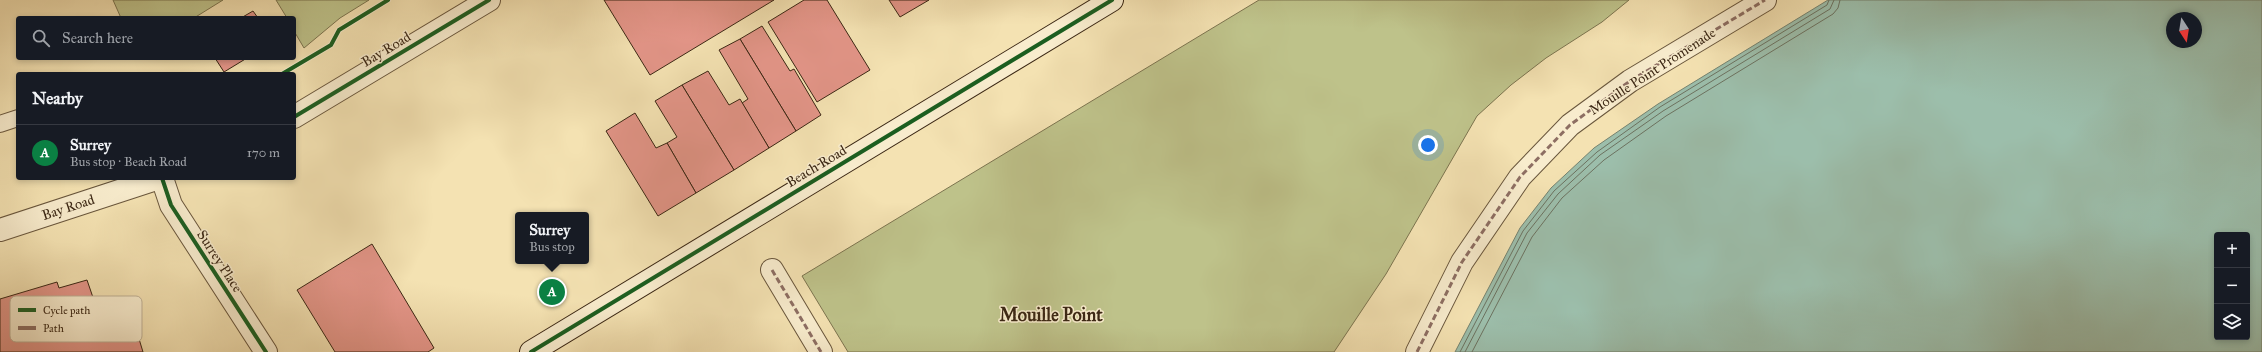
<!DOCTYPE html>
<meta charset="utf-8">
<style>
:root{--surface:#171b24;--page:#20242c;--text:#f1f3f6;--muted:#9ea1a6;--line:#363941;--accent:#0b8043}
body{margin:0;font-family:"IM FELL Great Primer",serif;background:var(--page);color:var(--text)}
.controls{position:absolute;right:12px;bottom:12px;display:grid;overflow:hidden;border-radius:4px;box-shadow:0 2px 6px #0003}
.controls button{width:36px;height:36px;display:grid;place-items:center;padding:0;border:0;border-bottom:1px solid var(--line);background:var(--surface);color:var(--text);font:20px sans-serif}
.compass{position:absolute;left:2166px;top:12px;width:36px;height:36px;border-radius:50%;background:var(--surface);box-shadow:0 2px 6px #0003;rotate:168deg}
.you{position:absolute;left:1428px;top:145px;width:14px;height:14px;margin:-10px;border:3px solid #fff;border-radius:50%;background:#1a73e8;box-shadow:0 0 0 6px #1a73e833}
.badge{display:grid;place-items:center;width:26px;height:26px;border-radius:50%;background:var(--accent);color:#fff;font-size:13px;font-weight:700}
.pin{position:absolute;translate:-50% -50%;border:2px solid #fff;box-shadow:0 1px 4px #0006}
.popup{position:absolute;left:515px;top:212px;width:74px;height:52px;box-sizing:border-box;display:grid;place-content:center;border-radius:4px;background:var(--surface);filter:drop-shadow(0 1px 3px #0005);font-size:13px;white-space:nowrap;color:var(--muted)}
.popup b{font-size:15px;color:var(--text)}
.popup::after{content:'';position:absolute;left:50%;top:100%;margin-left:-8px;border:8px solid transparent;border-top-color:var(--surface)}
.list{margin:0;padding:0;list-style:none}
h2{display:flex;justify-content:space-between;align-items:center;height:52px;margin:0;padding:0 16px;font-size:17px}
h2 small{font-size:13px;font-weight:400;color:var(--muted)}
.list li{display:grid;grid-template-columns:26px 1fr auto;gap:12px;align-items:center;box-sizing:border-box;height:56px;padding:0 16px;border-top:1px solid var(--line)}
.list b{display:block;font-size:15px;white-space:nowrap}
.list p{margin:0;font-size:13px;white-space:nowrap;color:var(--muted)}
.list em{font-size:13px;font-style:normal;color:var(--muted)}
.icon{flex:none;width:22px;height:22px;fill:none;stroke:currentColor;stroke-width:2;stroke-linecap:round;stroke-linejoin:round}
.map{position:relative;flex:none;width:2262px;height:352px;overflow:hidden}
.search{position:absolute;background:var(--surface);box-shadow:0 2px 6px #0003;left:16px;top:16px;width:280px;height:44px;display:flex;align-items:center;gap:10px;box-sizing:border-box;padding:0 14px;border-radius:4px;color:var(--muted);font-size:15px}
.panel{position:absolute;background:var(--surface);box-shadow:0 2px 6px #0003;left:16px;top:72px;width:280px;height:108px;border-radius:4px}
.map>svg:first-child{display:block}
</style>
<div class="map">
<svg width="2262" height="352" viewBox="0 0 2262 352">
<rect width="100%" height="100%" fill="#f4e2b2"/>
<filter id="stains"><feTurbulence type="fractalNoise" baseFrequency=".005" numOctaves="4"/><feColorMatrix values="0 0 0 0 .2 0 0 0 0 .09 0 0 0 0 .02 0 0 0 .5 -.17"/></filter>
<radialGradient id="worn" r=".72"><stop offset=".6" stop-color="#630" stop-opacity="0"/><stop offset="1" stop-color="#630" stop-opacity=".3"/></radialGradient>
<!-- green -->
<g fill="#bec28a" stroke="#7c744f">
<path d="M113 0H223L194 18H121Z"/>
<path d="M276 0H369L340 18 304 48 294 31V18H287Z"/>
<path d="M1259 0H1629L1602 22 1546 58 1511 85 1477 116 1386 274 1334 352H848L802 276Z"/>
</g>
<!-- water -->
<path fill="#9cbeab" stroke="#75826f" fill-rule="evenodd" d="M1828 0H2262V352H1455L1520 228 1551 188 1594 148 1658 104ZM2172 18H2196V42H2172ZM2217 235H2247V337H2217Z"/>
<g fill="none" stroke-linecap="round" stroke-linejoin="round">
<!-- shore -->
<g stroke="#6c7260" stroke-width="1">
<path d="M1460 352 1523 231 1554 191 1597 152 1660 107 1827 5 1829 0"/>
<path d="M1465 352 1527 233 1558 194 1600 155 1663 111 1830 9 1834 0"/>
<path d="M1472 352 1532 237 1562 198 1604 160 1666 116 1833 14 1838 8 1840 0"/>
</g>
</g>
<!-- building -->
<g fill="#e39588" stroke="#3b2714">
<path d="M604 0H774L650 75Z"/>
<path d="M804 0H827L870 70 817 102 768 22Z"/>
<path d="M889 0H929L900 17Z"/>
<path d="M253 11 258 18H241Z"/>
<path d="M762 26 790 71 794 69 821 115 796 131 740 39Z"/>
<path d="M740 39 796 131 769 148 742 103 748 99 719 50Z"/>
<path d="M215 58H247L224 72Z"/>
<path d="M708 71 729 105 740 99 769 148 734 170 682 85Z"/>
<path d="M682 85 734 170 696 193 667 143 677 137 655 101Z"/>
<path d="M635 113 656 148 667 143 696 193 658 216 606 131Z"/>
<path d="M372 244 434 348 428 352H335L297 290Z"/>
<path d="M87 280 99 315 129 306 143 352H0V299L57 282 59 288Z"/>
</g>
<g fill="none" stroke-linecap="round" stroke-linejoin="round">
<!-- lane casing -->
<g stroke="#69563c" stroke-width="18">
<path id="lane" d="M0 124 18 118"/>
</g>
<!-- street casing -->
<g stroke="#69563c" stroke-width="24">
<g id="street">
<path d="M294 117 489 0"/>
<path d="M162 178 171 205 266 352"/>
<path d="M0 230 159 178"/>
<path d="M772 270 821 352"/>
<path d="M1417 352 1462 262 1520 177 1570 125 1630 81 1765 0"/>
</g>
</g>
<!-- secondary casing -->
<g stroke="#3b2714" stroke-width="24">
<path id="secondary" d="M531 352 1112 0"/>
</g>
<!-- lane -->
<use href="#lane" stroke="#f8eccd" stroke-width="16"/>
<!-- street -->
<use href="#street" stroke="#f8eccd" stroke-width="22"/>
<!-- secondary -->
<use href="#secondary" stroke="#f8eccd" stroke-width="22"/>
<!-- quiet -->
<g stroke="#8d6e63" stroke-width="3" stroke-dasharray="6 3" stroke-linecap="butt">
<path d="M772 270 821 352"/>
<path d="M1417 352 1462 262 1520 177 1570 125 1630 81 1765 0"/>
</g>
<!-- cycleway casing -->
<g stroke="#f8eccd" stroke-width="6">
<g id="cycleway">
<path d="M282 74 331 45 339 30 388 0"/>
<path d="M294 117 489 0"/>
<path d="M162 178 171 205 266 352"/>
<path d="M531 352 1112 0"/>
</g>
</g>
<!-- cycleway -->
<use href="#cycleway" stroke="#1b5e20" stroke-width="4"/>
</g>
<g text-anchor="middle" stroke-width="3" stroke-linejoin="round" paint-order="stroke">
<!-- street labels -->
<g font-size="14" fill="#3b2714" stroke="#f8eccd">
<text transform="translate(386 49) rotate(-31)" y="5">Bay Road</text>
<text transform="translate(1652 71) rotate(-33)" y="5">Mouille Point Promenade</text>
<text transform="translate(816 166) rotate(-31)" y="5">Beach Road</text>
<text transform="translate(68 207) rotate(-18)" y="5">Bay Road</text>
<text transform="translate(220 261) rotate(57)" y="5">Surrey Place</text>
</g>
<!-- district labels -->
<g font-size="18" font-weight="bold" fill="#3b2714" stroke="#f8eccd">
<text x="1051" y="321">Mouille Point</text>
</g>
</g>
<!-- legend -->
<rect x="10" y="296" width="132" height="46" rx="6" fill="#f8eccd" stroke="#bfb196" stroke-width="1"/>
<rect x="18" y="308" width="18" height="4" fill="#1b5e20"/>
<rect x="18" y="326" width="18" height="4" fill="#8d6e63"/>
<g font-size="11" fill="#3b2714">
<text x="43" y="314">Cycle path</text>
<text x="43" y="332">Path</text>
</g>
<rect width="100%" height="100%" filter="url(#stains)"/>
<rect width="100%" height="100%" fill="url(#worn)"/>
</svg>
<div class="controls">
<button>+</button>
<button>−</button>
<button><svg class="icon" aria-label="layers" viewBox="0 0 24 24"><path d="M12 4l9 5-9 5-9-5zM3 14l9 5 9-5"/></svg></button>
</div>
<svg class="compass" viewBox="-18 -18 36 36"><path d="M0-13l5 13h-10z" fill="#e53935"/><path d="M0 13l5-13h-10z" fill="#9ea1a6"/></svg>
<div class="you"></div>
<div class="pin badge" style="left:552px;top:292px">A</div>
<div class="popup"><b>Surrey</b>Bus stop</div>
<div class="search"><svg class="icon" aria-label="search" viewBox="0 0 24 24"><circle cx="10" cy="10" r="6"/><path d="M15 15l6 6"/></svg>Search here</div>
<section class="panel">
<h2>Nearby<small></small></h2>
<ul class="list">
<li><span class="badge">A</span><div><b>Surrey</b><p>Bus stop · Beach Road</p></div><em>170 m</em></li>
</ul>
</section>
</div>
